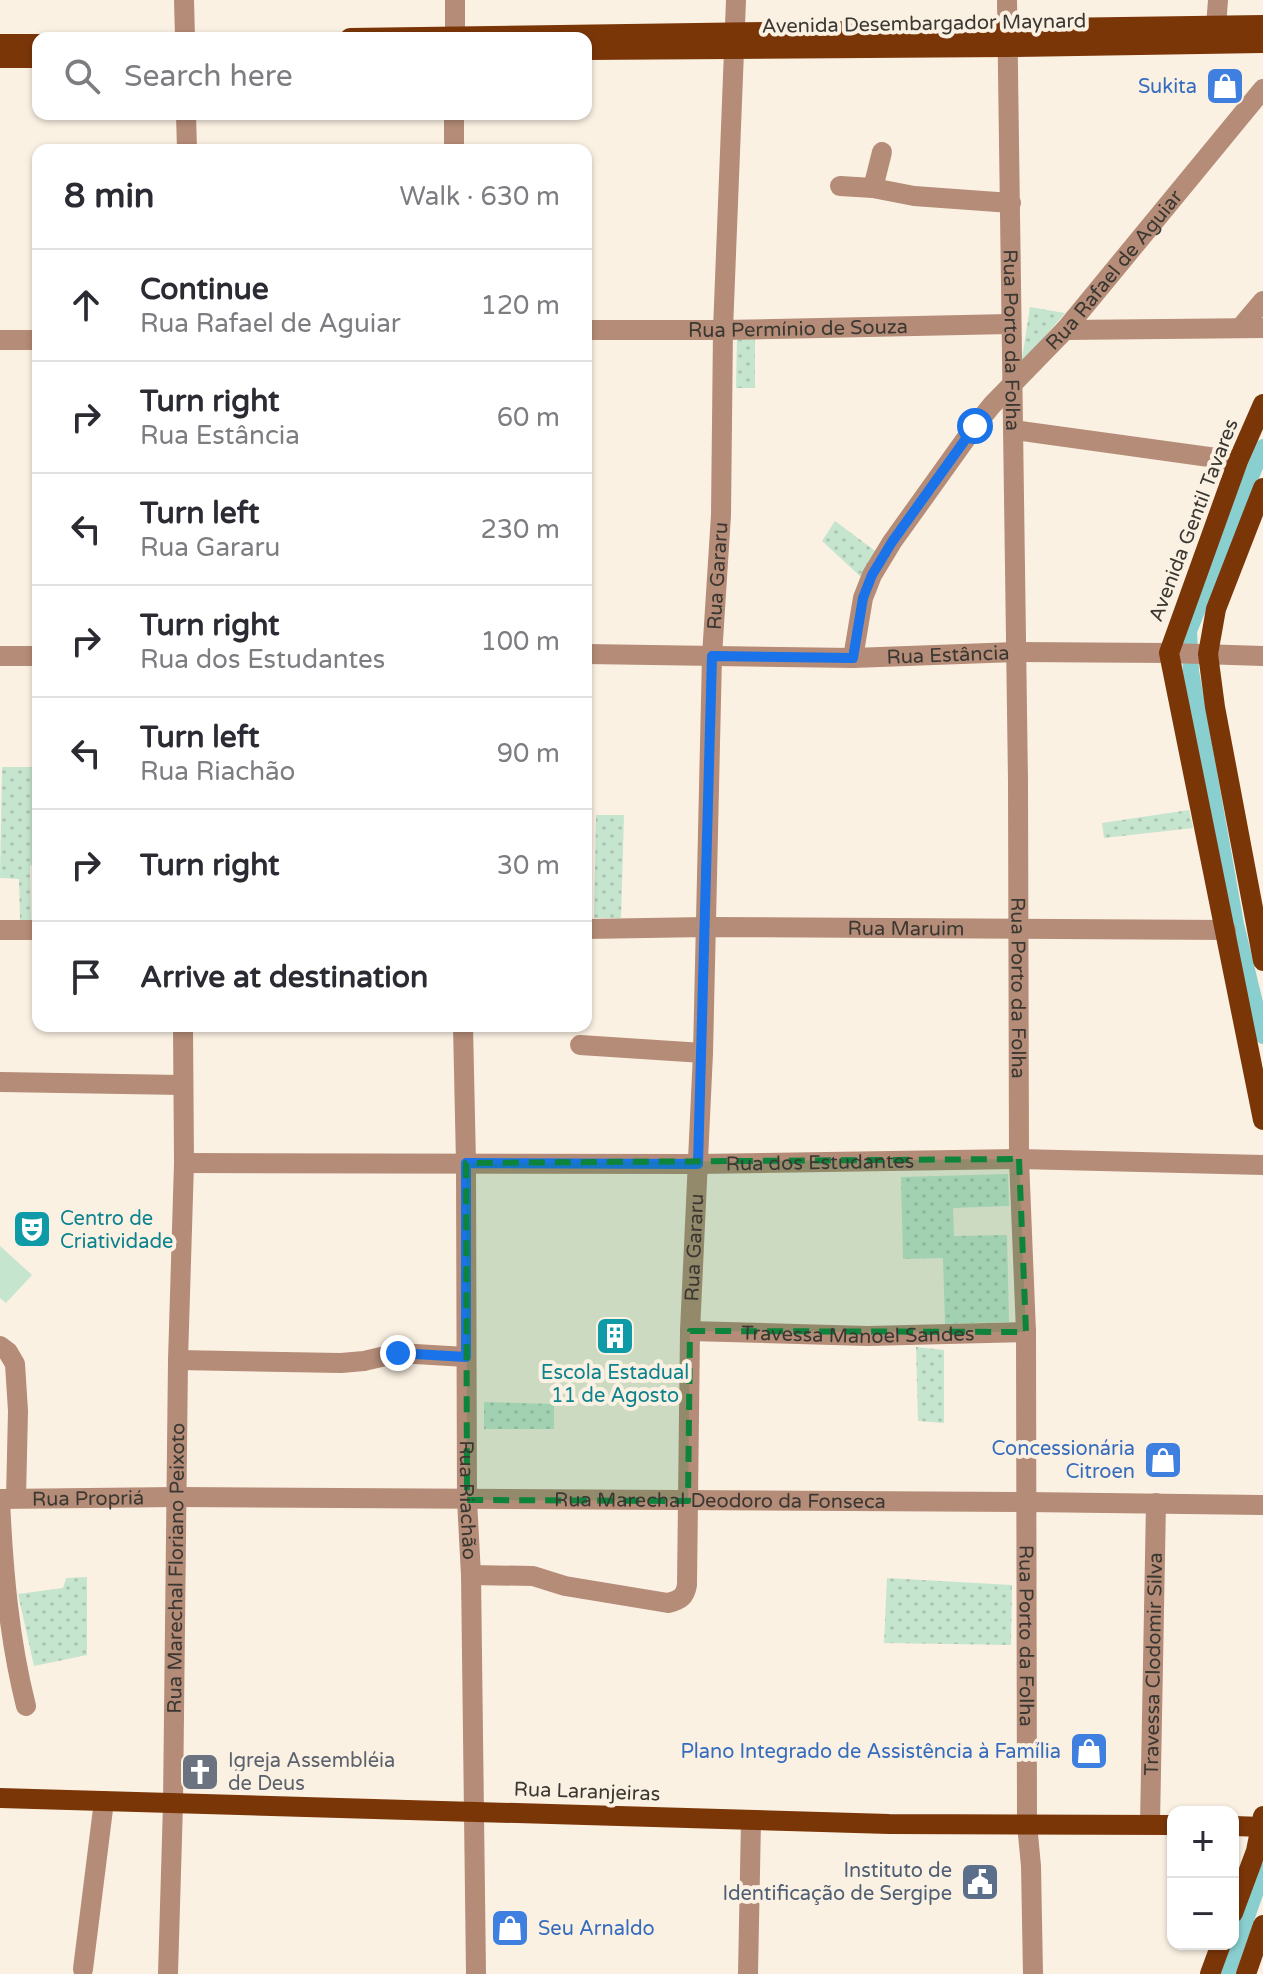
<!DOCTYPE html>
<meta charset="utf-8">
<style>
:root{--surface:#fff;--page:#f2f2f3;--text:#2b2b33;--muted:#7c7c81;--line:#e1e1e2}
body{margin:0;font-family:"Varela Round",sans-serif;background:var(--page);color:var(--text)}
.controls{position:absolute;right:24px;bottom:24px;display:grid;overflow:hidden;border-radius:16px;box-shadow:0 2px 6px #0004}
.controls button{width:72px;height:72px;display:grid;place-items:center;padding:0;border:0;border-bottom:2px solid var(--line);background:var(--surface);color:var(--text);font:40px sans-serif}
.stop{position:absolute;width:24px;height:24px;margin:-18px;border:6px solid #1a73e8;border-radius:50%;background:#fff}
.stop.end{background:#1a73e8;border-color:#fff;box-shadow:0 2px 8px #0008}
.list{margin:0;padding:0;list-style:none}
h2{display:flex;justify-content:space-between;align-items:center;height:104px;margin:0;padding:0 32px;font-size:34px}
h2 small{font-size:26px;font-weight:400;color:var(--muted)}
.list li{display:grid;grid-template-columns:52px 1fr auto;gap:24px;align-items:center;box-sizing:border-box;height:112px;padding:0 32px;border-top:2px solid var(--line)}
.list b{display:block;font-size:30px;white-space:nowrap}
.list p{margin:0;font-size:26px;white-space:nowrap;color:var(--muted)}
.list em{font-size:26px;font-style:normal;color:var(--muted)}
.icon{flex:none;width:44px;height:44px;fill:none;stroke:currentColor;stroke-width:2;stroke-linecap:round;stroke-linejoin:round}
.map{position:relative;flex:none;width:1263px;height:1974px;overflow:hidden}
.search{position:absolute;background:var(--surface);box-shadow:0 2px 6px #0004;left:32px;top:32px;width:560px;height:88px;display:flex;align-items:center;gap:20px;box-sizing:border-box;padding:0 28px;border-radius:16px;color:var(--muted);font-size:30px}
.panel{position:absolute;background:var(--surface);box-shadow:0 2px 6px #0004;left:32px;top:144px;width:560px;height:888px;border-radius:16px}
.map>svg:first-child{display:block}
</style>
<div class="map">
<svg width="1263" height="1974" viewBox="0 0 1263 1974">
<defs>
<pattern id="grass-dots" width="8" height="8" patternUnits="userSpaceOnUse" patternTransform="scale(2)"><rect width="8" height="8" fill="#c6e5cf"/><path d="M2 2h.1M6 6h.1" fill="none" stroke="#abc5b2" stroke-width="1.8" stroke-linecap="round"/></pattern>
</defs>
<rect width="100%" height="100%" fill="#fbf1e3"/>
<!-- grass -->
<g fill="url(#grass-dots)">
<path d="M1030 307 1065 313 1021 365Z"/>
<path d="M755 336V388H736L737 337Z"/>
<path d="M835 521 878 553 863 579 822 541Z"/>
<path d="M2 767H38V863L30 866 31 921 20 920 19 879 0 878Z"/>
<path d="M1189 810 1193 828 1104 838 1102 823Z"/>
<path d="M596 815H624L621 918H594Z"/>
<path d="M1008 1174 1009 1206 953 1208 954 1236 1007 1235 1009 1322 945 1324 943 1258 903 1259 901 1177Z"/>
<path d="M916 1347 944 1350V1423L918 1421Z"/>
<path d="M484 1402 554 1404V1429H484Z"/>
<path d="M87 1577V1655L34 1666 18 1594 63 1588 66 1578Z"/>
<path d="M887 1578 1012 1585 1011 1645 884 1643Z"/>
</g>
<!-- pitch -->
<path fill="#c6e5cf" d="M0 1246 32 1275 6 1303 0 1298Z"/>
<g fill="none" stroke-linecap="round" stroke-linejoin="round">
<!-- canal -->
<g stroke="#8acfd0" stroke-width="16">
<path d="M1263 447 1189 631 1191 671 1236 924 1263 1036"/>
<path d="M1227 1974 1263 1871"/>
</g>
<!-- minor -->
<g stroke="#b58c78" stroke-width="20">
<path d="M184 0 185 38"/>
<path d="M455 0V38"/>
<path id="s1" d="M1007 0 1018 781 1019 1159 1026 1332 1027 1824 1031 1866 1033 1974"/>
<path d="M1216 27 1218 0"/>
<path d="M186 114 187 150"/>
<path d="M454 114V150"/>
<path d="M840 186 873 188 914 196 1011 203"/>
<path d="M873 188 882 152"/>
<path d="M1241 327 1263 301"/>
<path id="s2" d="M586 330H723L1010 324"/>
<path d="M1065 330 1263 328"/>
<path d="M0 340H38"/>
<path d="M1014 430 1238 461"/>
<path id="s3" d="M586 654 853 658 1016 652 1169 653 1263 656"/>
<path d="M0 656H38"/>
<path id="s4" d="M853 658 863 598 872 575 892 542 975 426 992 405 1065 330 1263 89"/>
<path id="s5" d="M586 929 706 927 1226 930"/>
<path d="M0 930H38"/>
<path id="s6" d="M463 1026 466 1163 467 1500 471 1575 476 1974"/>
<path d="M580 1045 703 1053"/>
<path d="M0 1082 183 1085"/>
<path id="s7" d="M184 1163 698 1164 1019 1159 1263 1165"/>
<path id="s8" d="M690 1331 868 1336 1026 1332"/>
<path d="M0 1346 8 1352 15 1364 18 1411 16 1498"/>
<path d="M178 1360 341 1363 364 1361 398 1353 466 1357"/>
<path id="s9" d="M0 1499 177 1497 1026 1502 1263 1505"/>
<path d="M0 1499C3 1569 9 1639 26 1706"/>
<path id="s10" d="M471 1575 533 1576 565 1586 668 1603C680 1600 685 1597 687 1585L690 1331 703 1053 712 656 721 515 723 330 736 0"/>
<path id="s11" d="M1150 1824 1156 1503"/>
<path d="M83 1969 104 1801"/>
<path id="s12" d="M168 1974 173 1804 178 1360 184 1163 183 1026"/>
<path d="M748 1974 751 1820"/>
</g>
<!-- major -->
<g stroke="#7b3608" stroke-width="20">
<path d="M350 38 1263 25"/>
<path d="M0 44H38"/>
<path d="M586 50 1008 47 1263 43"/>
<path d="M0 58H38"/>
<path d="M1263 404 1238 461 1169 653 1263 1120"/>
<path d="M1263 488 1216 609 1208 654 1215 707 1263 961"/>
<path d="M0 1798 889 1824 1173 1825"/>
<path d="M1233 1826 1263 1827"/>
<path d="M1233 1913 1256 1851 1263 1816"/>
<path d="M1210 1974 1221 1944"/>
<path d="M1246 1974 1263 1925"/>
</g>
</g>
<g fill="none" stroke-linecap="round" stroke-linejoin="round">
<!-- route -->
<path stroke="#1a73e8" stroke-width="10" d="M398 1353 466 1357V1163L698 1164 712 656 853 658 863 598 872 575 892 542 975 426"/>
</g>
<!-- marked area -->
<path fill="#0d833b" fill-opacity="0.2" stroke="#0d833b" stroke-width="6" stroke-dasharray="16 10" stroke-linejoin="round" d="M1019 1159 1026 1332 690 1331 688 1501 467 1500 466 1163Z"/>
<!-- icons -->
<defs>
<g id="shop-square" transform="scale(2)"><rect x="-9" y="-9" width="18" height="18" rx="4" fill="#3f7fe0" stroke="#fbf1e3"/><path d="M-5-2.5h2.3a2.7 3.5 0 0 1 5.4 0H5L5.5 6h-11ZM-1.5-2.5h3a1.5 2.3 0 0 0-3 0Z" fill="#fff"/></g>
<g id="theatre-square" transform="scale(2)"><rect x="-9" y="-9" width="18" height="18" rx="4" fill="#0f9aa8" stroke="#fbf1e3"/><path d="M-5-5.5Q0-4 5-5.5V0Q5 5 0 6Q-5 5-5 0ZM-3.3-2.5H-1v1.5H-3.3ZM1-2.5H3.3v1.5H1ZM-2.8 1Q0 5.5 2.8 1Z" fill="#fff"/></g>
<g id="building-square" transform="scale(2)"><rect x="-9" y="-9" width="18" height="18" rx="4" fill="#0f9aa8" stroke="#fbf1e3"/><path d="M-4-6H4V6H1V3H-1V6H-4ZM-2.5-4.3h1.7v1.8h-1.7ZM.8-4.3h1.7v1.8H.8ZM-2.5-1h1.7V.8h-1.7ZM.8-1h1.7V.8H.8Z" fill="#fff"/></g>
<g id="church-square" transform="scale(2)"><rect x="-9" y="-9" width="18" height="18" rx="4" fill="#6b7280" stroke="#fbf1e3"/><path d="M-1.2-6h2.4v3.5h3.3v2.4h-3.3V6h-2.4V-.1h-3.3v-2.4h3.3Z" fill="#fff"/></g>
<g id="civic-square" transform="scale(2)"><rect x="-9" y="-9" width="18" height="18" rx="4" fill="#5c6f8a" stroke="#fbf1e3"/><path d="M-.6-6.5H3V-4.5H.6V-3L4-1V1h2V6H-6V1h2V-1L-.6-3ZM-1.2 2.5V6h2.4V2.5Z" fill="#fff"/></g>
</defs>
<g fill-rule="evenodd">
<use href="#shop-square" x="1225" y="86"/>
<use href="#theatre-square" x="32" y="1229"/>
<use href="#building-square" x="615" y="1336"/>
<use href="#shop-square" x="1163" y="1460"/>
<use href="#shop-square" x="1089" y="1751"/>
<use href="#church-square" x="200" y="1772"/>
<use href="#civic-square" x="980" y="1882"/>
<use href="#shop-square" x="510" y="1928"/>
</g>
<g text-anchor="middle" stroke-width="8" stroke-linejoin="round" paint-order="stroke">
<!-- street labels -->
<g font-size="20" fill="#3b3832" stroke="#fbf1e3">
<text transform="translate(924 23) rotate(-1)" y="7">Avenida Desembargador Maynard</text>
<text dy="7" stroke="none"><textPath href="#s4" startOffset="476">Rua Rafael de Aguiar</textPath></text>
<text dy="7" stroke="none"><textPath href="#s2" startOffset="212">Rua Permínio de Souza</textPath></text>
<text dy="7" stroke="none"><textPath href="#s1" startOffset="340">Rua Porto da Folha</textPath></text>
<text transform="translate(1193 520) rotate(-69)" y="7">Avenida Gentil Tavares</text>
<text dy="7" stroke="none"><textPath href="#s10" startOffset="1238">Rua Gararu</textPath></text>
<text dy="7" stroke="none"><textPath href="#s3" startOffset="362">Rua Estância</textPath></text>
<text dy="7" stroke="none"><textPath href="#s5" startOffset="320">Rua Maruim</textPath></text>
<text dy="7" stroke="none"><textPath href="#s1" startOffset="988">Rua Porto da Folha</textPath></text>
<text dy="7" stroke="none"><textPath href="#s7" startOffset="636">Rua dos Estudantes</textPath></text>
<text dy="7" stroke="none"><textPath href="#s10" startOffset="566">Rua Gararu</textPath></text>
<text dy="7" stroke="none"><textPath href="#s8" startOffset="168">Travessa Manoel Sandes</textPath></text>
<text dy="7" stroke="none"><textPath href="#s9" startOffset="88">Rua Propriá</textPath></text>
<text dy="7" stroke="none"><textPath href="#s6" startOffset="474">Rua Riachão</textPath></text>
<text dy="7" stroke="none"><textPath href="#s9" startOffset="720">Rua Marechal Deodoro da Fonseca</textPath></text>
<text dy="7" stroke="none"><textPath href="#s12" startOffset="406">Rua Marechal Floriano Peixoto</textPath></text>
<text dy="7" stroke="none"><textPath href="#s1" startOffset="1636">Rua Porto da Folha</textPath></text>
<text dy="7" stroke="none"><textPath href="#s11" startOffset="160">Travessa Clodomir Silva</textPath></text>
<text transform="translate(587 1791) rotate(2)" y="7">Rua Laranjeiras</text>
</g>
<!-- shop labels -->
<g font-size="20" fill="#366cbe" stroke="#fbf1e3" text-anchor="end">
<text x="1197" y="93">Sukita</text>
<text x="1135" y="1455">Concessionária<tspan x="1135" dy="23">Citroen</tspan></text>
<text x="1061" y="1758">Plano Integrado de Assistência à Família</text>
<text x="538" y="1935" text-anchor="start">Seu Arnaldo</text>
</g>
<!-- culture labels -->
<g font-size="20" fill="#0d838f" stroke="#fbf1e3" text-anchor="start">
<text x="60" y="1225">Centro de<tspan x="60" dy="23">Criatividade</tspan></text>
<text x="615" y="1379" text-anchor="middle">Escola Estadual<tspan x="615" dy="23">11 de Agosto</tspan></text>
</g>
<!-- worship labels -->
<g font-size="20" fill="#5b616d" stroke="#fbf1e3" text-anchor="start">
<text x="228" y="1767">Igreja Assembléia<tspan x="228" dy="23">de Deus</tspan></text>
</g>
<!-- service labels -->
<g font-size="20" fill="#4e5e75" stroke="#fbf1e3" text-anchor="end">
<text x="952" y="1877">Instituto de<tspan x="952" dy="23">Identificação de Sergipe</tspan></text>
</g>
</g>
</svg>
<div class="controls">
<button>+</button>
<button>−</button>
</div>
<div class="stop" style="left:975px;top:426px"></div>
<div class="stop end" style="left:398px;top:1353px"></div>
<div class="search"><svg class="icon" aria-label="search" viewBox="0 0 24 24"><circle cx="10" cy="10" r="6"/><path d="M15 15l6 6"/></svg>Search here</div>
<section class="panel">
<h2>8 min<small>Walk · 630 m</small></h2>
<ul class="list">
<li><svg class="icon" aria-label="ahead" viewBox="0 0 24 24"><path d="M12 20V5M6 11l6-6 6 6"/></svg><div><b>Continue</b><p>Rua Rafael de Aguiar</p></div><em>120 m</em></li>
<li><svg class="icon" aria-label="right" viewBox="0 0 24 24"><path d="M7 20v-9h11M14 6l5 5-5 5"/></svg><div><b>Turn right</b><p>Rua Estância</p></div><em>60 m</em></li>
<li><svg class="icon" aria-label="left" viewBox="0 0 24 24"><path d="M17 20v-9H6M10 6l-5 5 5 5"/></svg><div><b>Turn left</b><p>Rua Gararu</p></div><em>230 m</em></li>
<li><svg class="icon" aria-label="right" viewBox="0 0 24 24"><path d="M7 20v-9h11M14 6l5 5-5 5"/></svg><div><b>Turn right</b><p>Rua dos Estudantes</p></div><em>100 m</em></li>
<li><svg class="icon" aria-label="left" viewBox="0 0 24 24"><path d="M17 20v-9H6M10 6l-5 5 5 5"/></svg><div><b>Turn left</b><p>Rua Riachão</p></div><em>90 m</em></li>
<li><svg class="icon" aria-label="right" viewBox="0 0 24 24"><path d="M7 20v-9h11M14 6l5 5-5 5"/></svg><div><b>Turn right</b></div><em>30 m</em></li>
<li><svg class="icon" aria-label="arrive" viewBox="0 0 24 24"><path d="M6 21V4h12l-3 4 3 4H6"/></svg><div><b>Arrive at destination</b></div></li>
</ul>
</section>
</div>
